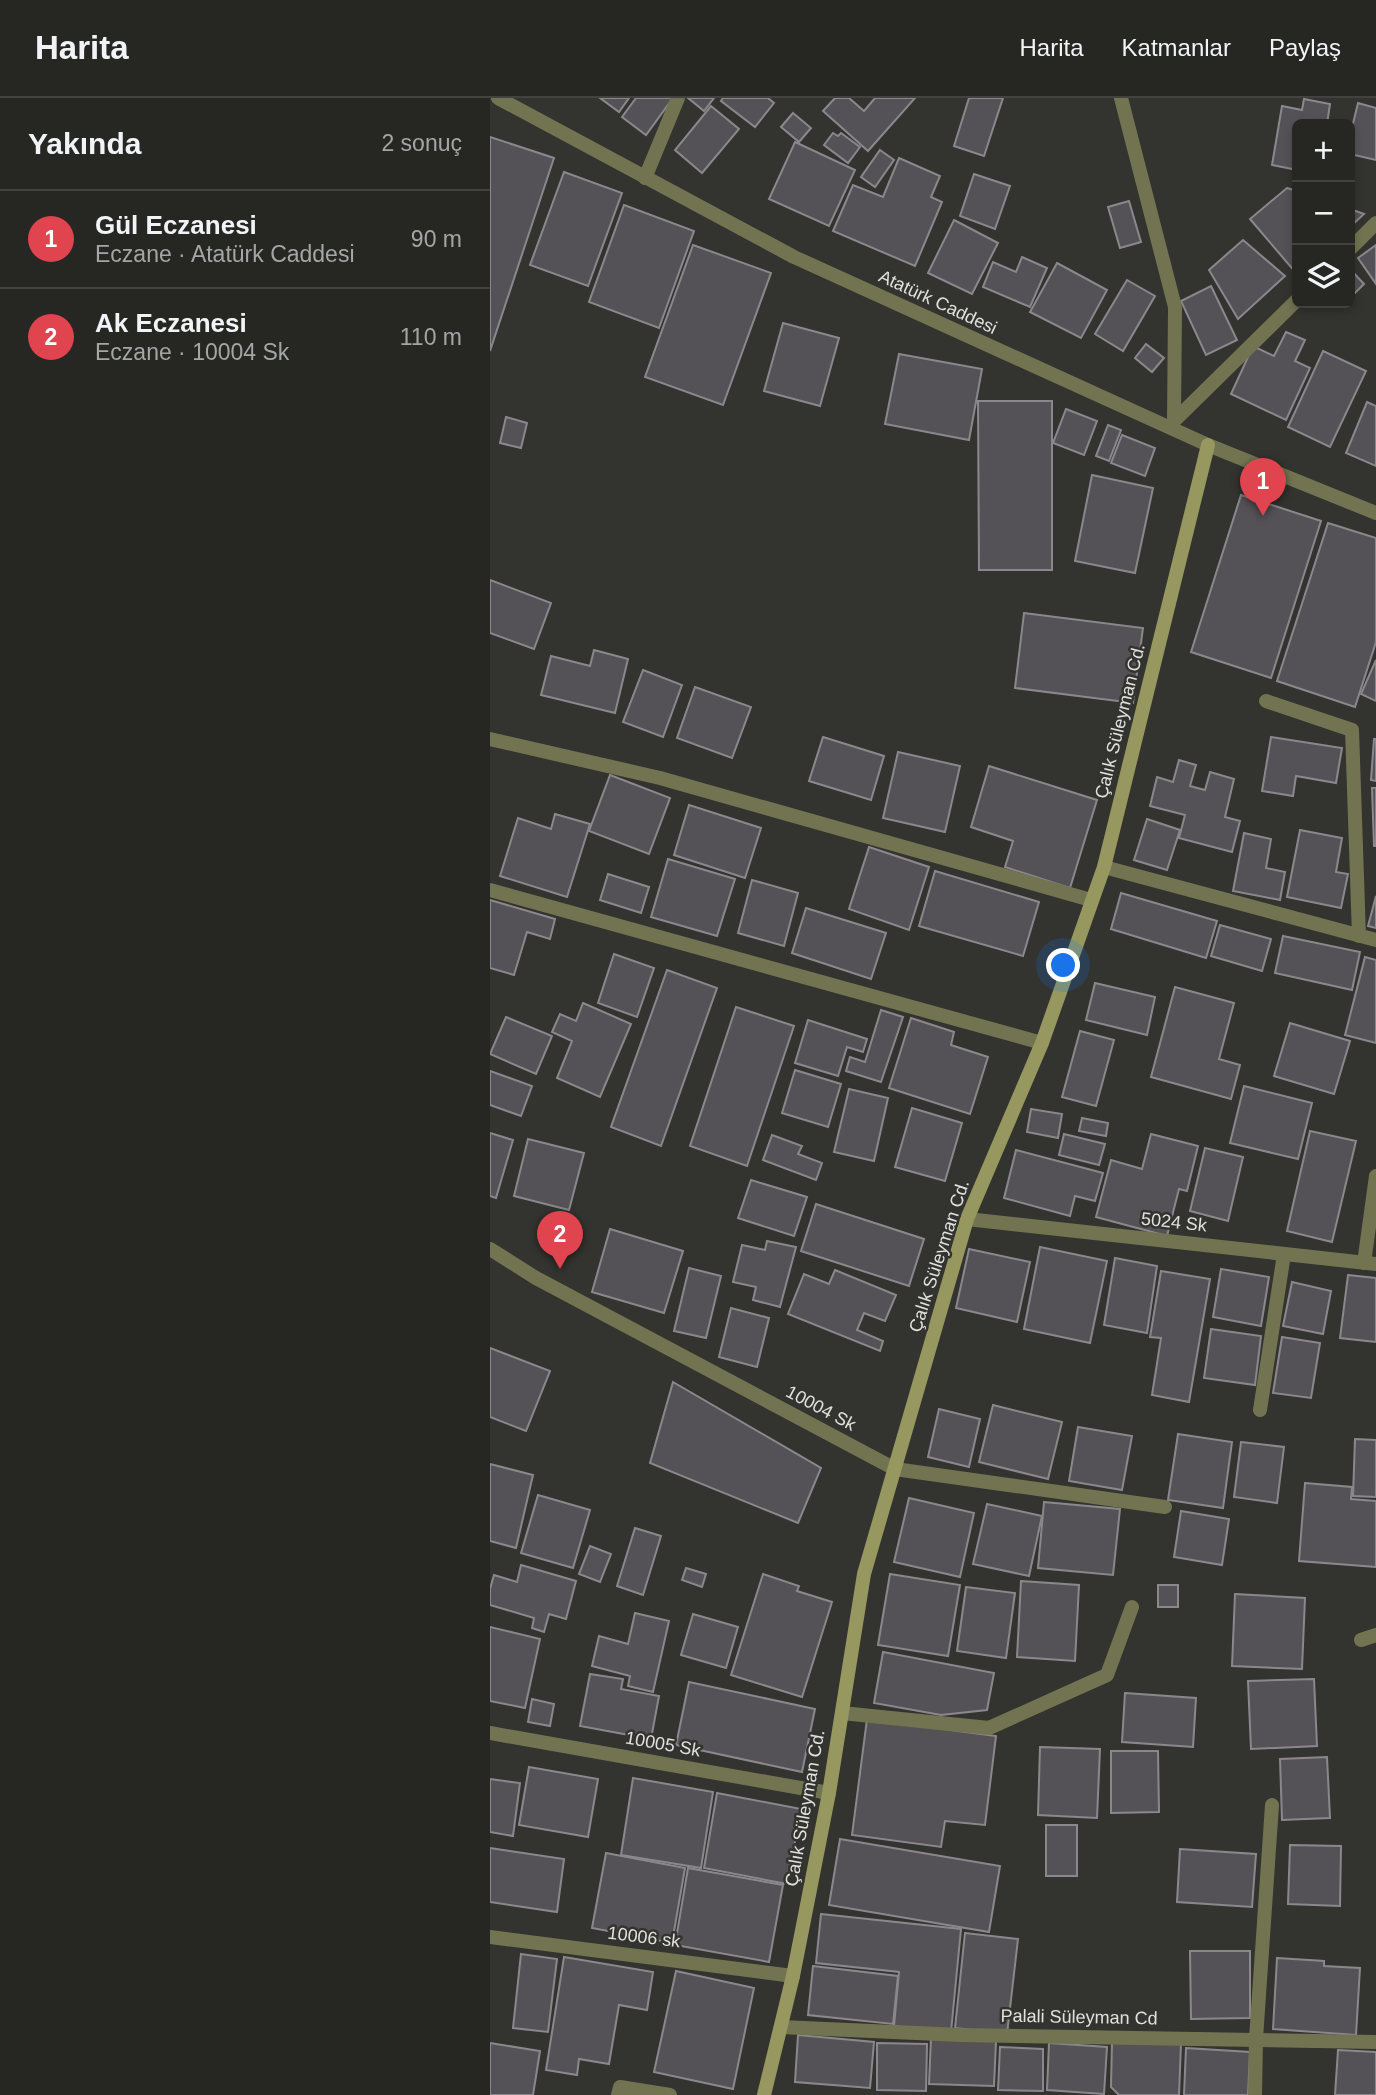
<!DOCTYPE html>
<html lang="tr">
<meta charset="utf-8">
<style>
:root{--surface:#262623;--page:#2e2e2b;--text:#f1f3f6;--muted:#a4a5a6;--line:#424341;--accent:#b45309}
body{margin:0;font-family:Arial,sans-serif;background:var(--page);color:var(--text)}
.controls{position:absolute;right:21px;top:21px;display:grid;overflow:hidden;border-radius:10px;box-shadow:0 4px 10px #0003}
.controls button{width:63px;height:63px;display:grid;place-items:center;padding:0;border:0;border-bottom:2px solid var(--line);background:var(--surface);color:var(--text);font:35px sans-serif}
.you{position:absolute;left:574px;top:868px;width:24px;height:24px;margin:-18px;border:5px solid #fff;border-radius:50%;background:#1a73e8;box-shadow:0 0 0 10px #1a73e833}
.badge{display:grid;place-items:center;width:46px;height:46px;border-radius:50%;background:var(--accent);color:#fff;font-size:23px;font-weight:700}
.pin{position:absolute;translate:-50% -58px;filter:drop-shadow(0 2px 4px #0008)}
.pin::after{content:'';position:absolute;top:37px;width:24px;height:21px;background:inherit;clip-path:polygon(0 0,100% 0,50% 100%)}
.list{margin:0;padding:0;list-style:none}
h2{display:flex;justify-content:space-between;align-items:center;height:91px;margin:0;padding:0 28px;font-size:30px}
h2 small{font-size:23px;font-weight:400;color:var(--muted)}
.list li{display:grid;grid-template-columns:46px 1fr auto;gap:21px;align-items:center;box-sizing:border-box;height:98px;padding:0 28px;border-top:2px solid var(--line)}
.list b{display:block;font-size:26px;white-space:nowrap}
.list p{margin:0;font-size:23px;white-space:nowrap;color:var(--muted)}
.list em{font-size:23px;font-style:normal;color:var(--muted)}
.icon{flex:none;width:38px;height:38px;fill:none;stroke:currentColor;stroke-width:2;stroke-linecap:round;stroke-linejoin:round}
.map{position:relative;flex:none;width:886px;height:1997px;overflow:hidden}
header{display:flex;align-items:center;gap:42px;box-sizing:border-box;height:98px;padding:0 35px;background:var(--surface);border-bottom:2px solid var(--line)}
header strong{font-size:33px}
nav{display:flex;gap:38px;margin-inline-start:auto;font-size:24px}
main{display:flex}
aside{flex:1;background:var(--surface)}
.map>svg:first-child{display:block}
</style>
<header>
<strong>Harita</strong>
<nav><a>Harita</a><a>Katmanlar</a><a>Paylaş</a></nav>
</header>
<main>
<aside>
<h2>Yakında<small>2 sonuç</small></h2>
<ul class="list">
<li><span class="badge" style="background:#e0444e">1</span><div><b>Gül Eczanesi</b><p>Eczane · Atatürk Caddesi</p></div><em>90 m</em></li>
<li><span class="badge" style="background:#e0444e">2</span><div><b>Ak Eczanesi</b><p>Eczane · 10004 Sk</p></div><em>110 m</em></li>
</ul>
</aside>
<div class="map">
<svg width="886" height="1997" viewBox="0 0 886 1997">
<rect width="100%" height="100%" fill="#33332f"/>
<!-- building -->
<g fill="#545256" stroke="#8b888d" stroke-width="2">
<path d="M110 0H139L129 14Z"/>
<path d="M146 0H183L156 37 132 19Z"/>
<path d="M198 0H224L214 13Z"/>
<path d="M233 0H278L284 5 265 29 231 3Z"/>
<path d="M345 0H359L374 13 385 0H425L378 53 333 13Z"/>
<path d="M479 0H513L494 58 464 48Z"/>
<path d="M814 1 840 6 837 26H807V72L782 67 792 8 812 12Z"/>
<path d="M868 5 886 10V62L860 56V38Z"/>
<path d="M221 8 249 31 212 75 185 52Z"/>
<path d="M303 15 321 30 309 44 291 29Z"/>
<path d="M343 35 348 38 351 35 370 49 358 65 334 47Z"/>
<path d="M0 39 64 60 0 253Z"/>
<path d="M305 44 365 72 339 128 279 101Z"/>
<path d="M390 52 404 62 385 89 371 79Z"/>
<path d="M409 60 450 78 441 99 452 104 425 168 343 133 363 87 393 99Z"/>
<path d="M74 74 132 95 98 188 40 167Z"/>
<path d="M484 76 520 88 505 131 470 118Z"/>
<path d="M797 90 807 93V173L806 175 760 121Z"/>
<path d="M639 103 651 144 630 150 618 109Z"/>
<path d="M134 107 204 133 169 230 99 204Z"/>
<path d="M860 111 874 116 860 129Z"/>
<path d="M464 122 508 145 482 196 438 175Z"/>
<path d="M753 142 795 178 748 221 719 172Z"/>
<path d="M203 147 281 175 233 307 155 279Z"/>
<path d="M886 147V186L868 160Z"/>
<path d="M532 159 557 170 540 209 493 189 503 164 526 174Z"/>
<path d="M567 165 617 192 591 240 540 214Z"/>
<path d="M861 172 874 186 861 199 860 198Z"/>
<path d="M637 182 665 198 633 253 605 236Z"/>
<path d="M721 188 747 242 716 257 691 203Z"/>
<path d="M293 225 349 240 330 308 274 293Z"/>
<path d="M796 234 815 242 805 263 820 270 796 322 741 296 763 248 784 258Z"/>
<path d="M656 246 674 260 662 274 645 260Z"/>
<path d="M833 253 876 273 840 349 798 329Z"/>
<path d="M409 256 492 271 479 342 395 326Z"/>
<path d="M488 303H562V472H489Z"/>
<path d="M877 304 886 308V368L856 355Z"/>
<path d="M576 311 607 323 594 357 563 345Z"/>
<path d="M16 319 37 325 31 350 10 345Z"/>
<path d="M618 327 631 332 619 363 606 358Z"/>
<path d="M632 337 665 350 655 378 621 365Z"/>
<path d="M602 377 663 390 645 475 585 463Z"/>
<path d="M751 397 831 423 781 580 701 554Z"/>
<path d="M838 425 886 440V544L865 609 787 583Z"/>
<path d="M0 482 61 505 44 551 0 535Z"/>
<path d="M534 515 653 530 643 605 525 590Z"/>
<path d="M104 552 138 561 125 615 51 597 61 558 100 568Z"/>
<path d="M886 562V603L871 596Z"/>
<path d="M153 572 192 587 173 639 133 624Z"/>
<path d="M205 589 261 609 242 660 187 640Z"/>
<path d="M333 639 394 658 381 702 319 683Z"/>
<path d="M781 639 852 650 846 685 806 678 803 698 772 693Z"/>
<path d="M884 641H886V683L881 682Z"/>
<path d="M408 654 470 668 455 734 393 720Z"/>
<path d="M689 662 706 667 700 688 715 692 720 674 744 681 735 719 750 723 742 754 689 740 695 717 660 708 667 679 683 684Z"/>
<path d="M499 668 607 702 580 790 515 769 523 743 481 729Z"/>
<path d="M120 677 180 700 159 756 99 733Z"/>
<path d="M882 690H886V748H884Z"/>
<path d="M199 707 271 730 255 780 184 757Z"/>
<path d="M65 716 100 726 77 799 10 778 28 720 61 731Z"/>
<path d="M657 721 690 732 677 772 644 762Z"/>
<path d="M810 732 852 740 846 774 858 776 851 810 797 799Z"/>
<path d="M754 735 781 741 776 770 795 774 790 802 743 793Z"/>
<path d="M379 749 439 769 419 832 359 811Z"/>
<path d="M178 761 245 781 227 838 161 819Z"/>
<path d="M445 773 549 804 533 858 429 828Z"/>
<path d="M118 776 159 789 151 815 110 802Z"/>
<path d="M262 782 308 795 294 848 248 835Z"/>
<path d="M631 795 727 823 716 860 621 831Z"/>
<path d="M886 798V830L878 828Z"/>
<path d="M0 802 65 821 60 841 37 834 24 877 0 870Z"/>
<path d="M316 810 396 835 381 881 302 855Z"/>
<path d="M730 827 781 841 772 873 721 858Z"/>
<path d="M793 838 870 854 862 892 785 875Z"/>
<path d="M124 856 164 870 147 919 108 905Z"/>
<path d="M875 859 886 862V945L855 937Z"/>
<path d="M177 872 227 890 171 1048 121 1029Z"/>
<path d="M605 885 665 899 657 937 596 922Z"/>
<path d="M685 889 744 905 729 961 750 967 741 1001 661 979Z"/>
<path d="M93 905 141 926 110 999 67 980 82 943 62 934 70 916 86 923Z"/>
<path d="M246 909 304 928 257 1068 200 1048Z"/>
<path d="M391 912 413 919 391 984 356 973 360 959 375 964Z"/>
<path d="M16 919 62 938 46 976 0 956Z"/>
<path d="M421 920 464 934 461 947 498 959 480 1016 399 990Z"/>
<path d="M318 922 377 941 373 954 357 949 348 978 305 965Z"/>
<path d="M800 925 860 943 844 996 784 978Z"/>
<path d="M590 933 624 942 606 1008 572 999Z"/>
<path d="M305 972 351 986 338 1029 292 1015Z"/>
<path d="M0 973 42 988 31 1018 0 1007Z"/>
<path d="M754 988 822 1005 808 1061 740 1045Z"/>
<path d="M359 991 398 1000 384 1063 344 1054Z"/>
<path d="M422 1010 472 1025 455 1083 405 1069Z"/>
<path d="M541 1011 572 1016 568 1040 537 1034Z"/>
<path d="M592 1020 618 1025 616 1038 589 1033Z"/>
<path d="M820 1033 866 1043 842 1144 797 1133Z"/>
<path d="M0 1035 23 1042 6 1100 0 1098Z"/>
<path d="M574 1036 615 1046 609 1067 569 1057Z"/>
<path d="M661 1036 708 1048 697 1093 689 1091 677 1138 606 1119 621 1062 652 1071Z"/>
<path d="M282 1037 312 1048 308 1056 332 1065 326 1082 273 1062Z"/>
<path d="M38 1041 94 1055 79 1112 24 1098Z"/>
<path d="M715 1050 753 1059 738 1123 700 1113Z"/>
<path d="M526 1052 613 1075 605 1103 585 1098 580 1118 514 1100Z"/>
<path d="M261 1082 317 1099 304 1138 248 1120Z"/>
<path d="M326 1106 434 1141 419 1188 311 1153Z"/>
<path d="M120 1131 193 1153 174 1215 102 1194Z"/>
<path d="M277 1143 306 1149 290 1209 263 1202 266 1189 243 1184 252 1147 275 1152Z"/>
<path d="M550 1149 617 1163 600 1245 534 1231Z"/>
<path d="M479 1151 540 1164 527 1224 466 1210Z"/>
<path d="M625 1160 667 1168 657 1235 614 1227Z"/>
<path d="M199 1170 231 1178 216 1240 184 1233Z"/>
<path d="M731 1171 779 1179 771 1228 723 1219Z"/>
<path d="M345 1172 406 1197 395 1223 374 1215 367 1232 393 1243 390 1253 298 1216 314 1176 339 1186Z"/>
<path d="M671 1173 720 1181 699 1304 662 1297 671 1240 660 1239Z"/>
<path d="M858 1177 886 1180V1244L850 1240Z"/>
<path d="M802 1184 841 1193 833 1236 793 1228Z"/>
<path d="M241 1210 279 1220 267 1269 229 1259Z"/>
<path d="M721 1231 771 1238 765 1287 714 1280Z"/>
<path d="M792 1239 830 1245 821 1300 783 1295Z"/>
<path d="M0 1250 60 1273 36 1333 0 1319Z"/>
<path d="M183 1284 331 1370 308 1425 160 1365Z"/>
<path d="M503 1307 572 1324 558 1381 489 1364Z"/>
<path d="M449 1311 490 1321 479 1369 438 1359Z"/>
<path d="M588 1329 642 1338 632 1392 579 1383Z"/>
<path d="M688 1336 742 1344 733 1410 678 1402Z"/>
<path d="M865 1341 886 1342V1399L863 1398Z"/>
<path d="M751 1344 794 1349 787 1405 744 1399Z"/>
<path d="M0 1366 43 1377 26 1450 0 1443Z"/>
<path d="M815 1385 862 1389 861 1401 886 1403V1469L809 1463Z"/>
<path d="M48 1397 100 1412 83 1470 31 1455Z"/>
<path d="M419 1400 484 1415 470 1479 404 1464Z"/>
<path d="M554 1404 630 1411 623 1477 548 1470Z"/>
<path d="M497 1406 552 1418 539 1478 483 1466Z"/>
<path d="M691 1413 739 1421 732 1467 684 1459Z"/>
<path d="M145 1430 171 1438 153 1497 127 1488Z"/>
<path d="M100 1448 121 1456 110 1484 89 1476Z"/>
<path d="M31 1467 86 1483 76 1521 59 1516 54 1534 42 1530 44 1520 0 1507V1491L4 1477 27 1484Z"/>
<path d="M196 1470 216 1476 212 1489 192 1482Z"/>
<path d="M273 1476 309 1488 307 1493 342 1504 312 1599 241 1577Z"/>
<path d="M400 1476 470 1487 458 1558 388 1547Z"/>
<path d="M531 1483 589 1487 585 1563 527 1559Z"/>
<rect x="668" y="1487" width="20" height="22"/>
<path d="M476 1489 525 1495 516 1560 467 1553Z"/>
<path d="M745 1496 815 1500 812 1571 742 1568Z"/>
<path d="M145 1515 179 1523 163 1594 138 1588 140 1578 102 1568 109 1538 138 1546Z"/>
<path d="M203 1516 248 1529 236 1570 191 1557Z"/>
<path d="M0 1529 50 1541 35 1610 0 1603Z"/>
<path d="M393 1554 504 1575 497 1612 451 1617 384 1605Z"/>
<path d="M100 1576 133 1581 131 1591 169 1598 161 1641 90 1628Z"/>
<path d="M824 1581 827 1648 761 1651 758 1583Z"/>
<path d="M199 1584 325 1611 312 1674 186 1647Z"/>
<path d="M635 1595 706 1600 703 1649 632 1644Z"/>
<path d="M42 1601 64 1606 60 1628 38 1624Z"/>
<path d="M377 1621 506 1638 495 1727 455 1723 451 1749 362 1737Z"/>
<path d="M550 1649 610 1651 607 1720 548 1717Z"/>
<path d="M621 1653H668L669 1714 621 1715Z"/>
<path d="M837 1659 840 1720 792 1722 790 1661Z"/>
<path d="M39 1669 108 1681 98 1739 29 1727Z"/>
<path d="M143 1680 223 1694 211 1770 131 1757Z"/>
<path d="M0 1681 30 1685 23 1738 0 1734Z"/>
<path d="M227 1695 311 1711 297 1786 214 1770Z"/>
<rect x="556" y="1727" width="31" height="51"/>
<path d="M350 1741 510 1768 499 1834 339 1807Z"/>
<path d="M800 1747 851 1748 850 1808 798 1806Z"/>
<path d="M0 1750 74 1761 67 1814 0 1804Z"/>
<path d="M690 1751 766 1756 762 1809 687 1804Z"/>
<path d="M116 1755 195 1770 182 1845 102 1830Z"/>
<path d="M198 1770 293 1787 279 1864 185 1847Z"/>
<path d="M331 1816 471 1831 461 1934 404 1928 409 1874 326 1865Z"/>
<path d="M475 1835 528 1841 517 1936 465 1930Z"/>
<path d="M700 1853H760V1920L701 1921Z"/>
<path d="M31 1856 67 1861 58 1934 23 1930Z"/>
<path d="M74 1859 163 1874 157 1912 129 1907 119 1966 89 1961 87 1977 56 1972Z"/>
<path d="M787 1860 834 1863V1868L870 1870 866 1937 783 1931Z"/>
<path d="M323 1868 408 1878 403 1926 318 1917Z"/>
<path d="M186 1873 264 1890 243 1991 164 1974Z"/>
<path d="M308 1937 384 1944 380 1990 305 1984Z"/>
<path d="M441 1940 506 1943 504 1988 439 1986Z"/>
<path d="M622 1943 691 1946 689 1997H629L621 1989Z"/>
<path d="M0 1945 50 1953 43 1997H0Z"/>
<path d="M387 1945 437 1946 436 1993 387 1992Z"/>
<path d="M559 1945 617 1949 614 1996 557 1992Z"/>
<path d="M510 1949 553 1951V1993L508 1992Z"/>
<path d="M696 1950 760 1954 758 1997H694Z"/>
<path d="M848 1952 886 1954V1997H845Z"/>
</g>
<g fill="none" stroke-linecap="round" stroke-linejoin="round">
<!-- service -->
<g stroke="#727451" stroke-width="14">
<path d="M874 1165 886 1078"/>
<path d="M770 1312 794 1156"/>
<path d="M405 1371 675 1409"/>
<path d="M352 1615 499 1630 617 1577 642 1509"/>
<path d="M766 1941 782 1707"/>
<path d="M128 1997 130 1989 180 1997"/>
</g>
<!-- minor -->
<g stroke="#727451" stroke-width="14">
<path d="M631 0 685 209 684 323"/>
<path d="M155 80 188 0"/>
<path d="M860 151 886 125"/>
<path d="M682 329 684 323 807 202"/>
<path d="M776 603 862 632 869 838"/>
<path d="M0 641 170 680 601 802"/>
<path d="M614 769 886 842"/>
<path d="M0 792 552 945"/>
<path d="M477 1121 886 1166"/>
<path d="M0 1151 46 1180 405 1371"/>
<path d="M871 1542 886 1537"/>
<path d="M0 1635 339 1695"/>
<path d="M0 1839 303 1878"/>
<path d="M291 1929 471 1937 886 1944"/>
<path d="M765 1997 766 1941"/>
</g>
<!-- tertiary -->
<path stroke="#727451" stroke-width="14" d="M8 0 304 159 718 347 886 415"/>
<!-- secondary -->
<path stroke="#96985f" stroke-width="14" d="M274 1997 303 1878 339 1695 374 1476 477 1121 552 945 614 769 718 347"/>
</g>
<g text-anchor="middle" stroke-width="5" stroke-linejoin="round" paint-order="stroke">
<!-- street labels -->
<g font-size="18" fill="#e0e1de" stroke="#33332f">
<text transform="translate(448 204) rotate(25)" y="6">Atatürk Caddesi</text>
<text transform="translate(630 623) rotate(-76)" y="6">Çalık Süleyman Cd.</text>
<text transform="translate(684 1124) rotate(6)" y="6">5024 Sk</text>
<text transform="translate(449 1158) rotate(-72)" y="6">Çalık Süleyman Cd.</text>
<text transform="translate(331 1310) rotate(28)" y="6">10004 Sk</text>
<text transform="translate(173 1646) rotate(10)" y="6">10005 Sk</text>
<text transform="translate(315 1710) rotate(-80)" y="6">Çalık Süleyman Cd.</text>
<text transform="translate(154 1839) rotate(7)" y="6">10006 sk</text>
<text transform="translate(589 1919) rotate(1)" y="6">Palali Süleyman Cd</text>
</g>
</g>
</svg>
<div class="controls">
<button>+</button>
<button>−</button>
<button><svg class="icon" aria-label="layers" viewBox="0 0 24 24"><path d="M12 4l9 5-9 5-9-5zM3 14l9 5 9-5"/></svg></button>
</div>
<div class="you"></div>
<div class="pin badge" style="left:773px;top:418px;background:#e0444e">1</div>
<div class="pin badge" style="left:70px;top:1171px;background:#e0444e">2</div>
</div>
</main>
